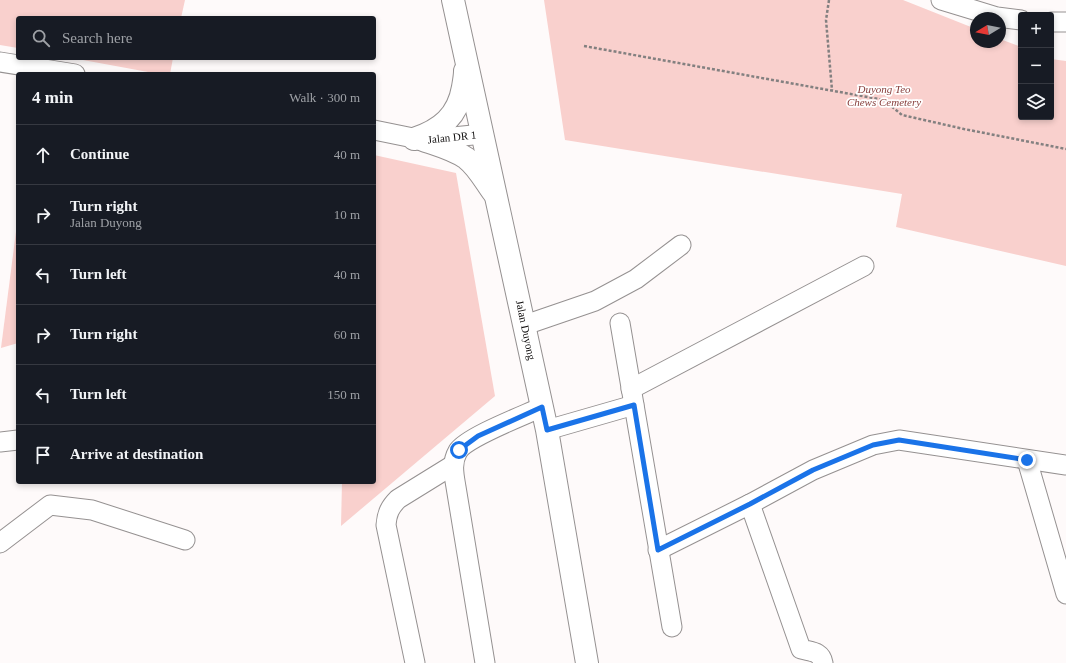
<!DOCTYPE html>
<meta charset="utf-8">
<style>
:root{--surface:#171b24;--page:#20242c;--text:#f1f3f6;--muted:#9ea1a6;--line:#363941}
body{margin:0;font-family:Georgia,serif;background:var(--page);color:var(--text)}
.controls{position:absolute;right:12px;top:12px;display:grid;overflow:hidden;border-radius:4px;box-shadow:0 2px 6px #0003}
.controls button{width:36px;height:36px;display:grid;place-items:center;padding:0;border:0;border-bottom:1px solid var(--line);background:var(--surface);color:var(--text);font:20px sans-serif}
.compass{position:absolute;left:970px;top:12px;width:36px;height:36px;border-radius:50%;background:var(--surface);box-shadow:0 2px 6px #0003;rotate:260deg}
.stop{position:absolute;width:12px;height:12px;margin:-9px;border:3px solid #1a73e8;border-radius:50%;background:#fff}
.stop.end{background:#1a73e8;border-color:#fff;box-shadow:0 1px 4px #0008}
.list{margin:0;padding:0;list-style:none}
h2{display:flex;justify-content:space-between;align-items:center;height:52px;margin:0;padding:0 16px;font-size:17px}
h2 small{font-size:13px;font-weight:400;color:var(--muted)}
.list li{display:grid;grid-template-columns:26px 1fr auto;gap:12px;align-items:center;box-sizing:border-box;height:60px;padding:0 16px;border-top:1px solid var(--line)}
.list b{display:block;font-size:15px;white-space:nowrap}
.list p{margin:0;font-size:13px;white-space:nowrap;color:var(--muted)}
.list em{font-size:13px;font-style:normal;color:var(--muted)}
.icon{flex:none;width:22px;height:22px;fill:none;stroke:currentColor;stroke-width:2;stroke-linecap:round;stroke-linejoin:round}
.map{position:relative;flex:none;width:1066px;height:663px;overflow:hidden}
.search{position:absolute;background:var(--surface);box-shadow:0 2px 6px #0003;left:16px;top:16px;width:360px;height:44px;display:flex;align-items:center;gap:10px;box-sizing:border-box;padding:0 14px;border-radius:4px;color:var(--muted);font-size:15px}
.panel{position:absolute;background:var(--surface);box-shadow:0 2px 6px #0003;left:16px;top:72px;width:360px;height:412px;border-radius:4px}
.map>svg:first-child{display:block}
</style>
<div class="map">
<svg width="1066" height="663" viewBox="0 0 1066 663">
<rect width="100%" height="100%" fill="#fefafa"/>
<!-- green -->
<g fill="#f9d0cd">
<path d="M0 0H185L181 18H18V48L0 45Z"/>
<path d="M544 0H903L976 29V42H1000V39L1021 47V117H1051V59L1066 61V266L896 227 902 194 565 140Z"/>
<path d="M72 58H173L170 74H159Z"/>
<path d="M374 155 456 173 495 396 341 526 342 482H374Z"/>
<path d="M18 216V343L1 348Z"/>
</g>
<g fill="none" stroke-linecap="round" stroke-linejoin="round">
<!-- minor casing -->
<g stroke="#959191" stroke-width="21">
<g id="minor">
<path d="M941 0 997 17 1021 20"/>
<path d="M1051 22H1066"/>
<path d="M0 62 75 74"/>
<path d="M374 130 423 140 483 134"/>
<path d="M620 323 672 627"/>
<path d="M525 325 595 301 636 279 681 245"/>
<path d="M631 389 864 266"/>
<path d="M547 430 634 405"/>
<path d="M0 442 18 440"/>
<path d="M1027 460 1066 594"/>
<path d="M750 504 801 649C811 652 821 651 823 663"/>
<path d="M0 543 50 505 92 510 185 540"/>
<path d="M658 550 750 504 813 470 873 445 899 440 1066 465"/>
<path d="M415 663 386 525C387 513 390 507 398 499L453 465"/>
<path d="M485 663 456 487C454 475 451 463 458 451 467 437 525 415 542 407"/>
</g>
</g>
<!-- major casing -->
<g stroke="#959191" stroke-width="24">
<g id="major">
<path d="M453 0 547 430 587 663"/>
<path d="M414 139C441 130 458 116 463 87 464 81 465 76 465 71"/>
<path d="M423 140C437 145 453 149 466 158 477 166 485 181 493 192"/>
</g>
</g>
<!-- path -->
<g stroke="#838080" stroke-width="2.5" stroke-dasharray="3 2" stroke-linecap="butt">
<path d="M829 0 826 20 832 90"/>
<path d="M584 46 884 100 902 115 964 129 1066 149"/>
</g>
<!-- minor -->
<use href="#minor" stroke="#fff" stroke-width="19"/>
<!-- major -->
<use href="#major" stroke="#fff" stroke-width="22"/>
</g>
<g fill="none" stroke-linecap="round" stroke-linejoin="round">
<!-- route -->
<path stroke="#1a73e8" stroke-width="5" d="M459 450 478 436 542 407 547 430 634 405 658 550 750 504 813 470 873 445 899 440 1027 460"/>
</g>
<g text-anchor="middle" stroke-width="3.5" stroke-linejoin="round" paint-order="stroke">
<!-- park labels -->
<g font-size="11" font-style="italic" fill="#873e3b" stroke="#fff">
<text x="884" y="93">Duyong Teo<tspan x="884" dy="13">Chews Cemetery</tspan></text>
</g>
<!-- street labels -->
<g font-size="11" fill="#0f0d0d" stroke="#fff">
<text transform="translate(452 137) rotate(-6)" y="4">Jalan DR 1</text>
<text transform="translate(526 330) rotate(78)" y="4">Jalan Duyong</text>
</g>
</g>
</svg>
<div class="controls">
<button>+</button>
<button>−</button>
<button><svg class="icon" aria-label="layers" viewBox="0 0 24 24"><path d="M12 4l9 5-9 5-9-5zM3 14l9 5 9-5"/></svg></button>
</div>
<svg class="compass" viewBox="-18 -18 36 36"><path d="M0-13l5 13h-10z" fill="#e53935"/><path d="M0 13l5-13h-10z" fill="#9ea1a6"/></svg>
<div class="stop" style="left:459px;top:450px"></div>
<div class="stop end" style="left:1027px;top:460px"></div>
<div class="search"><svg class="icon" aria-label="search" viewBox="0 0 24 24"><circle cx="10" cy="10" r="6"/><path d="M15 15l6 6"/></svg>Search here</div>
<section class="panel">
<h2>4 min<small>Walk · 300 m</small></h2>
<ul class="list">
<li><svg class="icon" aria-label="ahead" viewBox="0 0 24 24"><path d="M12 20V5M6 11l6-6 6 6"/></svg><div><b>Continue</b></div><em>40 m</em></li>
<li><svg class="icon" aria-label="right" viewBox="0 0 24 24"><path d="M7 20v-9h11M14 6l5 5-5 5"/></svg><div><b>Turn right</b><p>Jalan Duyong</p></div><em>10 m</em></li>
<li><svg class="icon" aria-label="left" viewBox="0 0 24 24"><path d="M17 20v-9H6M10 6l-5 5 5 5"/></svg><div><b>Turn left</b></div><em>40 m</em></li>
<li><svg class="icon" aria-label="right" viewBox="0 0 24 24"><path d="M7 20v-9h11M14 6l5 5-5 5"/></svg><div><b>Turn right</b></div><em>60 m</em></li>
<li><svg class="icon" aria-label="left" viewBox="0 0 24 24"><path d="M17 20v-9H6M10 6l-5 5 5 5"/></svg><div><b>Turn left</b></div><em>150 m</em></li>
<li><svg class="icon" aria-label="arrive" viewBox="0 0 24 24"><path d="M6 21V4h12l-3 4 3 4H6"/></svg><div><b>Arrive at destination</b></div></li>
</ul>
</section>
</div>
